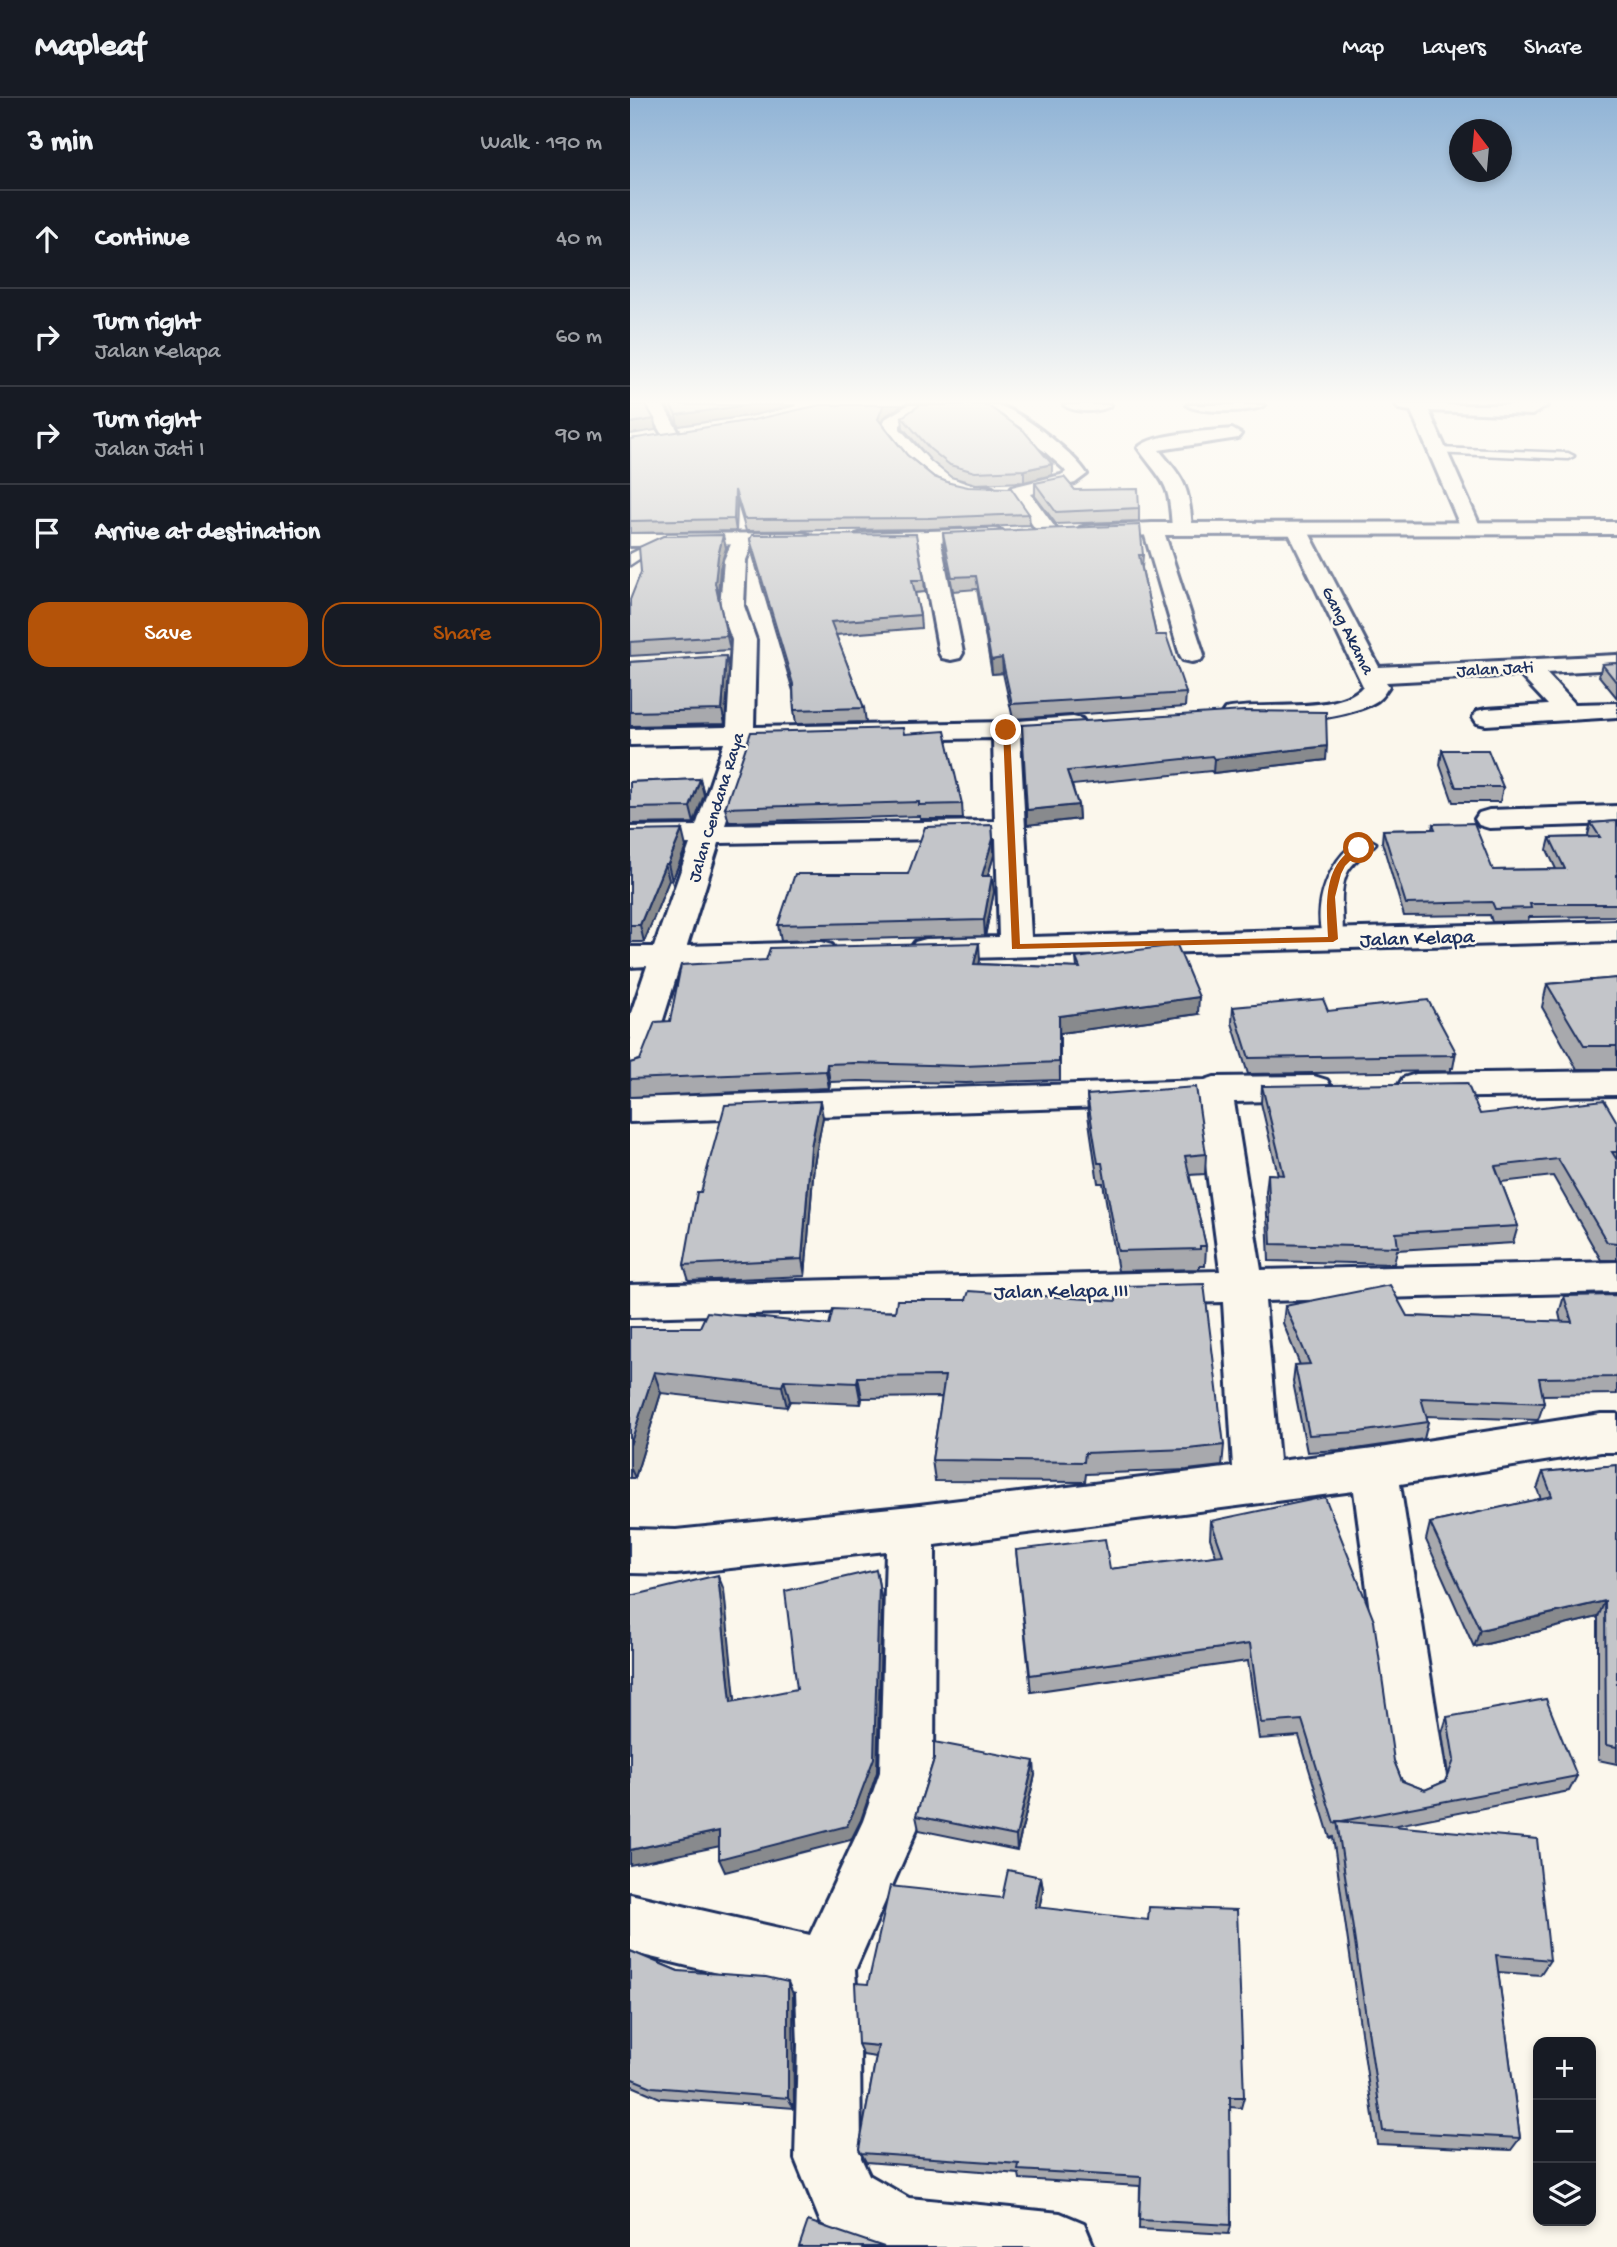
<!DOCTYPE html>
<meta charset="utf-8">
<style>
:root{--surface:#171b24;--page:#242831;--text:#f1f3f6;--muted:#9ea1a6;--line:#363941;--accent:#b45309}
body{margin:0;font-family:"Gochi Hand",sans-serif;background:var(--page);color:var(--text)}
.controls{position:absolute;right:21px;bottom:21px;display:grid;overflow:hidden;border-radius:14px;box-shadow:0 4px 10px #0003}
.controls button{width:63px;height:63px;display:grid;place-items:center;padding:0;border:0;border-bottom:2px solid var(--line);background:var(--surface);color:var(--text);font:35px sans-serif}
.compass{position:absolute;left:819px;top:21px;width:63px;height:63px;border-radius:50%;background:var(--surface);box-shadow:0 4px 10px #0003;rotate:344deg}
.stop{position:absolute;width:21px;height:21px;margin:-16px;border:5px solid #b45309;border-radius:50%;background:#fff}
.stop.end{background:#b45309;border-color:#fff;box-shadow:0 2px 7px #0008}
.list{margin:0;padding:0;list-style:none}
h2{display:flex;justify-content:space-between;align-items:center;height:91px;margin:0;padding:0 28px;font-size:30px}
h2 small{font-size:23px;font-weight:400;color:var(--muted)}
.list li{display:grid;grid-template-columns:46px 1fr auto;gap:21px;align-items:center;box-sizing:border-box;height:98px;padding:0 28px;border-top:2px solid var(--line)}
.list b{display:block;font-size:26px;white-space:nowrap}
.list p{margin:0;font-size:23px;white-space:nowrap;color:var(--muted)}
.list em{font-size:23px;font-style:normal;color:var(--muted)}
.actions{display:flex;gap:14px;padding:21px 28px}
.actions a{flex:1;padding:16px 0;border:2px solid var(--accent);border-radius:21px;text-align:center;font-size:24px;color:var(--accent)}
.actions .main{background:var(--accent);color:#fff}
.icon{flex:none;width:38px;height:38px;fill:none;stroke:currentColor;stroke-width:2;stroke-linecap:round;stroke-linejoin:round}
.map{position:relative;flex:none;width:987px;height:2149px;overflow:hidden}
header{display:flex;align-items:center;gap:42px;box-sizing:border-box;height:98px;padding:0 35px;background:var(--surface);border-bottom:2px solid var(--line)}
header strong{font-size:33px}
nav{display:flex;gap:38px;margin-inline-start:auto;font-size:24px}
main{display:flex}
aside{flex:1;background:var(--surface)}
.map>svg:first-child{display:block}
</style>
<header>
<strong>Mapleaf</strong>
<nav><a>Map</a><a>Layers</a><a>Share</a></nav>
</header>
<main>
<aside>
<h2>3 min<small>Walk · 190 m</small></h2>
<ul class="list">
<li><svg class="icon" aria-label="ahead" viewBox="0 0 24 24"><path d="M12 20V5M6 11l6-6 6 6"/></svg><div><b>Continue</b></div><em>40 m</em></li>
<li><svg class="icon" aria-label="right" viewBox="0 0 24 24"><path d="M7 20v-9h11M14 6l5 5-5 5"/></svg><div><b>Turn right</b><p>Jalan Kelapa</p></div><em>60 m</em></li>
<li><svg class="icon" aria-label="right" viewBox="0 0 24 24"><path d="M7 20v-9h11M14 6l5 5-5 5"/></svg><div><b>Turn right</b><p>Jalan Jati I</p></div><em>90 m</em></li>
<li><svg class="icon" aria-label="arrive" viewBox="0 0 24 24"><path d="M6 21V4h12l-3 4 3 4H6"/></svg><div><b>Arrive at destination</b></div></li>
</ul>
<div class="actions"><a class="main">Save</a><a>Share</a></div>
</aside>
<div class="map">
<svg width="987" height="2149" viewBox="0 0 987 2149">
<rect width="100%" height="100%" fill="#fbf7ec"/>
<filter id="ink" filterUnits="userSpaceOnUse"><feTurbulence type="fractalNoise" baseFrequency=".0143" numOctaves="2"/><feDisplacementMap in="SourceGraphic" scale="14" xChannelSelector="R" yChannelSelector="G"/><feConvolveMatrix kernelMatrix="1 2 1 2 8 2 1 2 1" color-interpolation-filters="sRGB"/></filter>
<g filter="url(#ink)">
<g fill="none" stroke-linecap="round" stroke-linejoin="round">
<!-- lane casing -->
<g stroke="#1b2f5e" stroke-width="5">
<g id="lane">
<path d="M808 350 938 355 944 358 938 361 804 355 802 353Z"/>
<path d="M37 438 41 439V445L15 457 0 467V456Z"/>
<path d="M737 740 746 745C737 755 725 761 718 773 705 797 718 830 710 845H696C678 815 701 749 737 740Z"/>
</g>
</g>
<!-- street casing -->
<g stroke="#1b2f5e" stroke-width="6">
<g id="street">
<path d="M15 307H33L51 338 49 342H35Z"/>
<path d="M278 307H302L270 327V331C289 351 308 376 335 385 344 388 354 387 363 390L366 394 363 398C317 410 276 365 252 332L255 321Z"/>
<path d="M347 307C354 307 363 306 370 308 393 315 444 355 457 376L445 385 401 396 429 435 425 439H411L379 393 382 389 431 377 436 374 434 371 414 353Z"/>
<path d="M434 307H481C471 315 444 315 434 307Z"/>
<path d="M557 307H634C625 315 566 315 557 307Z"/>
<path d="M766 307H918L902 317 799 313 851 430 848 434H834L831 430 781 313 769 311Z"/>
<path d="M602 331 611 336 608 340 529 352C556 384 559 389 562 431L559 435H545L542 431C539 381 535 388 508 350 521 335 581 333 602 331Z"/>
<path d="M523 425 530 427 533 431 574 557 571 562 562 564 553 562 550 557 513 431 516 427Z"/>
<path d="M667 425 674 427 677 431 749 569 987 557V571L916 575 945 606 987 605V619L856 627 847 625 843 619 847 613 856 611 918 607 890 577 756 584 759 588C755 594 751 601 745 604 718 621 625 630 595 623L591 617 595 611C630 603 709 617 733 588L657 431 660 427Z"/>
<path d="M299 434 306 436 310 440 333 555 330 560 321 562 312 560 309 555 288 440 292 436Z"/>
<path d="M113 436 121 437 124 442 116 462 114 508 126 542 124 629 376 624 443 619 452 621 456 627 452 633 390 639 401 839 987 823V843L296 861 285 858 280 851 285 844 296 841 369 839 366 740 89 745 57 848 191 844 202 847 207 854 202 861 191 864 50 867 18 970 13 978 0 981V918L17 868 0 869V849H24L60 746 0 747V729L66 728 94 645 0 647V631L97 629 102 542 90 508 94 462 105 437ZM363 640 365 723 95 727 121 645Z"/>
<path d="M987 708V726L859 730 849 727 845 721 849 715 859 712Z"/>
<path d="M987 973V997L786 1000 773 996 768 988 773 980 786 976Z"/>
<path d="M684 978 697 982 702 990 697 998 684 1002 604 1004 631 1172 987 1164V1194L635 1203 649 1363 744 1351 971 1316H987V1354H971L770 1386 816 1678 808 1697 789 1705 770 1697 762 1678 724 1393 305 1447 304 1674 287 1731 225 1872 230 1947 231 2060 239 2077 279 2100 430 2115 454 2125 464 2149H234L191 2125 165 2061 168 1947 166 1894 0 1854V1796L180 1837 233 1723 250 1674 256 1453 46 1476 0 1475V1431L46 1432 281 1408 603 1369 593 1204 0 1219V1187L590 1173 568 1006 0 1024V1000L575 982 584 979Z"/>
</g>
</g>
<!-- secondary casing -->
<g stroke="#1b2f5e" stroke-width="6">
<g id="secondary">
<path d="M987 424V436L523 437 457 440 450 438 446 434 450 430 457 428 523 425Z"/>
<path d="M365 431 372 433 376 437 372 441 233 447 226 445 222 441 226 437 233 435Z"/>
<path d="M173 435 180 437 184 441 180 445 0 448V436Z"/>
</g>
</g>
<!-- lane -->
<use href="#lane" fill="#fbf7ec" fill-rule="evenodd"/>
<!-- street -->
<use href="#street" fill="#fbf7ec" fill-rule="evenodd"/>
<!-- secondary -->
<use href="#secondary" fill="#fbf7ec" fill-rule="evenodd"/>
</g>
<!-- wall -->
<g fill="#a8a9ad" stroke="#1b2f5e" stroke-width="2">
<path d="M36 307H166L124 317 48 328Z"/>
<path d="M254 319 252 325 277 357 304 379 399 416 400 427 299 431 116 433 107 403 106 433 0 435V341Z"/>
<path d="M272 319 422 377 394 384 346 386 321 379 301 363 273 330Z"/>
<path d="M405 385 445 392 509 410V423L426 426 405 398Z"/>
<path d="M313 435 513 457 512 470 526 537 556 595 555 609 383 621 373 575 362 576 347 491 323 493 314 448Z"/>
<path d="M120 441 294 482 295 494 285 495 290 517 291 530 206 537 234 610 236 624 166 626 164 612 163 593 122 454Z"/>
<path d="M96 450 90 470 88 497 100 552 0 558V502Z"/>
<path d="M96 558 99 572 95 626 0 628V564Z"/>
<path d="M987 565V600L969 578 972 566Z"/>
<path d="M392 627 696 662 583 675 581 673 442 687 448 707 449 721 397 727Z"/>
<path d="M274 636 332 706 333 721H290V718L99 724 95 710Z"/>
<path d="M812 652 873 689 870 704H823L810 667Z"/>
<path d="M70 681 74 697 64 725 0 726V684Z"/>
<path d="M987 723V818L899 819 898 823 862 824 860 817 774 818 752 744 753 732 802 731 803 726 863 772 926 771 917 752 920 740 959 739 958 737 961 725Z"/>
<path d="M0 733 56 749 42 783 39 782 14 844H0Z"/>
<path d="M364 757 358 778H362L364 794 355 838 151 843 148 827 278 776Z"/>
<path d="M446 860 568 916 430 935V982L336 985 228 983 200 984 199 990 0 999V965L10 962 40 923 350 862 349 866 447 870Z"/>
<path d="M987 880V971H947L912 909 917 886Z"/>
<path d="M603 909 698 913 826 954 823 970H821V973L618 976 602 925Z"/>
<path d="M632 988 850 1016 987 1024V1162H971L923 1078 871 1084 888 1128 883 1145 767 1152 764 1166 639 1163 636 1094 638 1076 648 1077 631 1005Z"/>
<path d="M457 997 576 1056 575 1076 559 1077 576 1148 575 1168H569V1171L488 1173 473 1085H468L458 1017Z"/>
<path d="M193 1019 184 1066 175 1178 59 1183 54 1167 71 1094Z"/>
<path d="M494 1188 594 1347 592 1368 557 1372 456 1376 455 1384 305 1383 302 1362 312 1299 232 1300 231 1306 160 1303 157 1309 31 1295 5 1380H0V1229H70L199 1227 265 1214 486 1203 494 1196Z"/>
<path d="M987 1197V1296L912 1297 914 1305 908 1322 796 1318 798 1324 794 1341 726 1351 677 1354 663 1284 665 1267H670L653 1225 655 1208 777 1218 931 1224 929 1215 934 1198Z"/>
<path d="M987 1367V1666L968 1662V1519L844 1549 796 1442 800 1425 911 1401 907 1391 913 1374Z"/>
<path d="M581 1423 764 1663 772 1683 795 1692 816 1683 818 1676 812 1635 817 1619 947 1678 939 1693 762 1728 920 1862 910 1877 868 1874 890 2040 881 2052 747 2046 703 1739 700 1740 669 1638 629 1641 618 1563 401 1594 386 1452 480 1471 586 1458 580 1440Z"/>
<path d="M304 1661 405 1677 387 1752 289 1732 286 1718Z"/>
<path d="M411 1779 413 1792 409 1809 614 1999 611 2010 600 2009 601 2127 599 2136 509 2131 510 2088 390 2081 389 2076 236 2064 229 2051 246 1959 233 1957 228 1946 238 1886 372 1800Z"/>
<path d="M0 1853 48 1873 163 1896 164 2010 30 2000 0 1987Z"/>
</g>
<!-- shaded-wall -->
<g fill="#888a8d" stroke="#1b2f5e" stroke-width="2">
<path d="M119 307H166L124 317 48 328 46 317Z"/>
<path d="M254 307H273L254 319 249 331 248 321 253 308Z"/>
<path d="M24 321 26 332 0 336V325Z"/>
<path d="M422 366V377L394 384V372Z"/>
<path d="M105 392 107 403 106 433 104 421Z"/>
<path d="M93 437 96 450 90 470 88 498 85 485 88 458Z"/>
<path d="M96 558 99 572 95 626 92 612Z"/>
<path d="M372 560 373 575 362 576 361 562Z"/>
<path d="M697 648 696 662 583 675 584 661Z"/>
<path d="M70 681 74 697 64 725 60 709Z"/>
<path d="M448 707 449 721 397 727V712Z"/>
<path d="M362 727 364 757 353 794 352 778Z"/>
<path d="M52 732 56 749 42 783 38 766Z"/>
<path d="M35 766 39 782 14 844 10 827Z"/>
<path d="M362 778 364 794 355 838 354 822Z"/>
<path d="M349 845 350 862 346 883 344 866Z"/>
<path d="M569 899 568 916 430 935V982L429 918Z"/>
<path d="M197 966 200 984 199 990 196 973Z"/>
<path d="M190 1003 193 1019 184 1066 175 1178 172 1161 181 1049Z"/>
<path d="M24 1274 31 1295 5 1380 0 1369V1347Z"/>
<path d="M228 1279 232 1300 231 1306 227 1285Z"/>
<path d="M154 1282 160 1303 157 1309 152 1288Z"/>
<path d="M246 1472 252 1503 247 1674 231 1722 221 1742 95 1774 89 1761Z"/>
<path d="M88 1477 94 1492 107 1619 101 1604Z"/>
<path d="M975 1503 968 1519 844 1549 850 1532Z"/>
<path d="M404 1663 405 1677 387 1752 386 1738Z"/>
<path d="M89 1733 95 1747 0 1767V1752Z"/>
<path d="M411 1779 413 1792 407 1821 405 1809Z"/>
<path d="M158 1884 163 1896 164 2010 158 2000Z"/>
</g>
<!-- building -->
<g fill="#c3c5c9" stroke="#1b2f5e" stroke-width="2">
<path d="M0 307H16L24 321 0 325Z"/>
<path d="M40 307H119L46 317Z"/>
<path d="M190 307H254L253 308 248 321 277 357 304 379 320 385 338 389 381 390 399 416 298 420 114 421 105 392 104 421 0 423V341L123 322Z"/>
<path d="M290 307H357L394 333 422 366 394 372 345 374 320 367 300 351 272 319Z"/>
<path d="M434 379 445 392 508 391 509 410 426 414 405 385Z"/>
<path d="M510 427 513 457H509L526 537H536L556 595 382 606 372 560 361 562 346 478 322 479 313 435Z"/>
<path d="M286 436 294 482H282L290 517 201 524 234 610 164 612 163 586 120 441 122 437Z"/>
<path d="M93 437 88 458 85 485 97 538 0 544V502L11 474 9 449 33 438Z"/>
<path d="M96 558 92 612 0 614V564Z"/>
<path d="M987 565V585L972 566Z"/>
<path d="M614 613 696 614 697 648 584 661 582 658 437 673 448 707 397 712 392 627Z"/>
<path d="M273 630 274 636 315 633 332 706 289 707V704L95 710 121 634Z"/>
<path d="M812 652H858L873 689H826Z"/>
<path d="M70 681 60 709 0 710V684Z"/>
<path d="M987 723V806H900L901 810 865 811 862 804 776 806 753 732 805 731 803 726 844 725 863 772 935 771 920 740 970 739 961 725Z"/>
<path d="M362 727 363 741 352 778H362L354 822 148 827 165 776H278L295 729Z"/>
<path d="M52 732 38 766H35L10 827H0V733Z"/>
<path d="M349 845 344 866 450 870 446 860 547 847 569 899 429 918V964L334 968 225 965 197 966 196 973 0 981V965L10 962 25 924 40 923 51 867 136 862 140 850Z"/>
<path d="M987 880V948H954L917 886Z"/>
<path d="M693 901 698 913 798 902 826 954H823L824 957 619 960 603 909Z"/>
<path d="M837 985 850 1016 974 1002 987 1024V1054H982L987 1062V1145L977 1144 928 1061 865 1068 888 1128 766 1135 768 1149 641 1146 638 1076 654 1077 632 988Z"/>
<path d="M566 989 576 1056 555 1058 576 1148H570V1151L488 1153 472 1065H468L457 997Z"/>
<path d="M190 1003 181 1049 172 1161 54 1167 67 1094H71L95 1007Z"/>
<path d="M574 1186 594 1347 558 1351 455 1355 454 1364 302 1362 315 1278 228 1279 227 1285 154 1282 152 1288 24 1274 0 1347V1229H70L77 1214 199 1227 203 1211 265 1214 267 1202H336L339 1193 486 1203V1196H495L494 1188Z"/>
<path d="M760 1187 777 1218 942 1224 934 1198 987 1197V1279L909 1280 914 1305 791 1300 798 1324 729 1334 679 1337 665 1267 680 1266 655 1208Z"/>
<path d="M987 1367V1649L976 1647 975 1503 850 1532 800 1425 922 1398 913 1374Z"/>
<path d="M695 1399 744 1523 764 1663 772 1683 795 1692 816 1683 824 1662 817 1619 916 1601 947 1678 712 1723H707V1724L704 1725 672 1622 631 1625 620 1546 400 1577 386 1452 475 1441 480 1471 593 1457 581 1423Z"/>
<path d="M246 1472 249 1488 244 1660 226 1708 217 1728 89 1761V1733L0 1752V1497H5L88 1477 101 1604 167 1591 155 1493Z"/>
<path d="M304 1644 404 1663 386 1738 286 1718 304 1661Z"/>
<path d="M707 1723 907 1741 920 1862 866 1857 890 2040 753 2033Z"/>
<path d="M378 1772 411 1779 405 1809 518 1822 519 1809 607 1812 614 1999H600L601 2127 509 2122 511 2079 388 2072 389 2066 231 2055 229 2051 248 1948 228 1946 225 1885 238 1886 260 1788 372 1800Z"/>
<path d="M0 1853 48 1873 136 1879 158 1884V2000L22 1989 0 1980Z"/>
<path d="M178 2123 254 2149H169Z"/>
</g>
</g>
<!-- sky -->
<linearGradient id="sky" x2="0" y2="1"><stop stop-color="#91b4d6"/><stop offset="0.5" stop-color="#fdfbf6"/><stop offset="1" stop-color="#fdfbf6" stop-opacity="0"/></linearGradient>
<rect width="987" height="608" fill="url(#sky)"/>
<!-- route -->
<path fill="#b45309" d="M376 629 380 632 390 846 698 839C696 804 693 765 729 747L733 750 715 768 711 776 705 799 708 841 703 844 382 851 373 632Z"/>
<g text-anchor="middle" stroke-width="5" stroke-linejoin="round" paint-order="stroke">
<!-- far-street labels -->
<g font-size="18" fill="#1b2f5e" stroke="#fbf7ec">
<text transform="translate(719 532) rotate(63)" y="6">Gang Akama</text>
<text transform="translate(865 570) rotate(-3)" y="6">Jalan Jati</text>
<text transform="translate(85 709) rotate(-73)" y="6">Jalan Cendana Raya</text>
</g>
<!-- street labels -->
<g font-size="21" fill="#1b2f5e" stroke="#fbf7ec">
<text transform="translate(787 839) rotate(-2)" y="7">Jalan Kelapa</text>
<text transform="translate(431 1192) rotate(-1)" y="7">Jalan Kelapa III</text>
</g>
</g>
</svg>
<div class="controls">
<button>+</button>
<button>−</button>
<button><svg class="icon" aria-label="layers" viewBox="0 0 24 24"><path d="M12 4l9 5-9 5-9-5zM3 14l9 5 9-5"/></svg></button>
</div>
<svg class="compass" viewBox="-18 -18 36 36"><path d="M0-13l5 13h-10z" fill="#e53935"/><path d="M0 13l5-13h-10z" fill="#9ea1a6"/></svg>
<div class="stop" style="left:729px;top:750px"></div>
<div class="stop end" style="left:376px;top:632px"></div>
</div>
</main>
